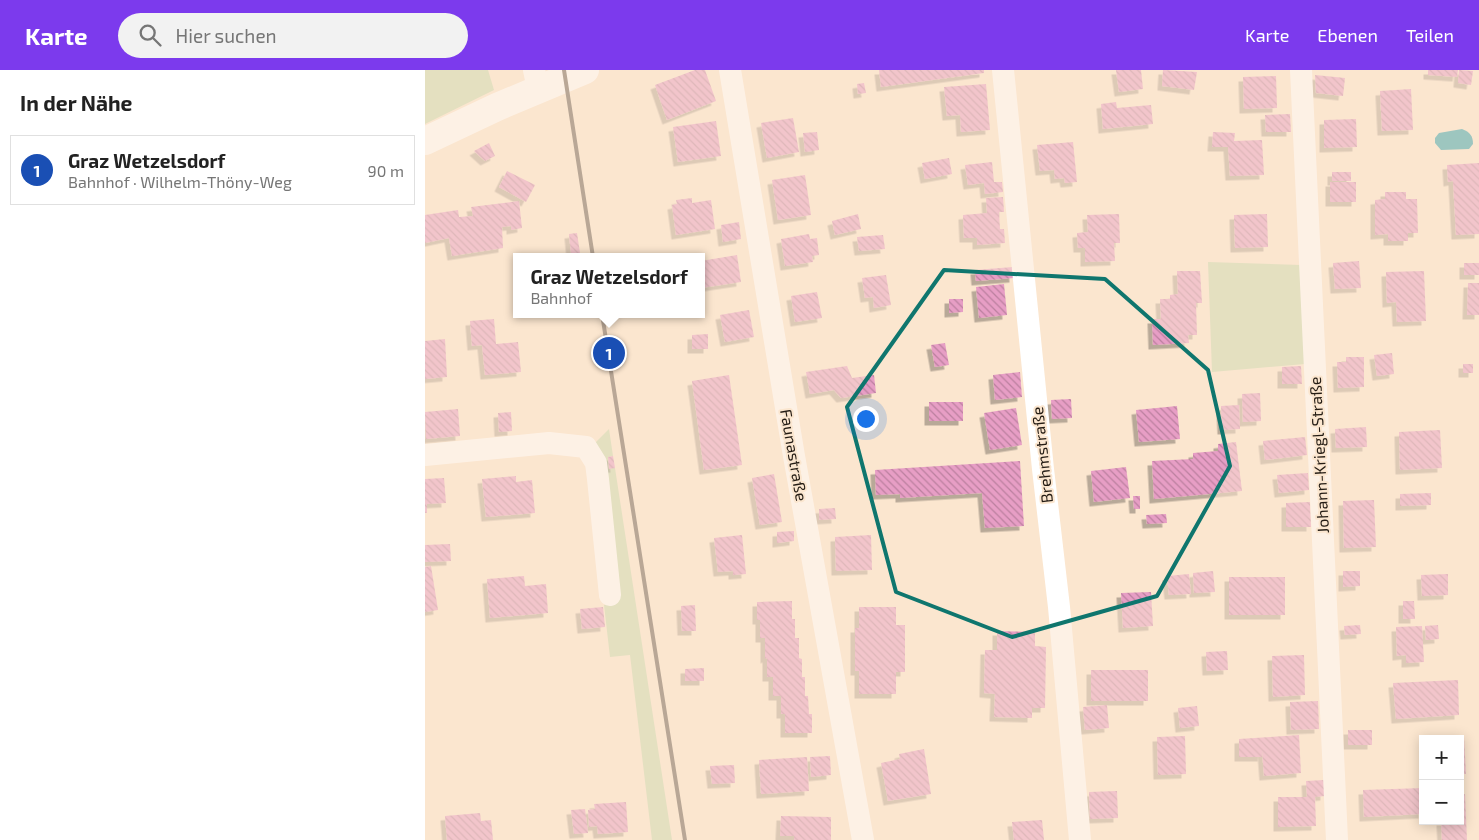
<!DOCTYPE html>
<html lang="de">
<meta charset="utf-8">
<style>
:root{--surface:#fff;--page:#f2f2f2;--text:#222;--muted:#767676;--line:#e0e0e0;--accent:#7c3aed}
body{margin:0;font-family:"Exo 2",sans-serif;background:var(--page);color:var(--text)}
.controls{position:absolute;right:15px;bottom:15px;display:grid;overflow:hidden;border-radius:0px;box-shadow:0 2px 12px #0003}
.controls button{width:45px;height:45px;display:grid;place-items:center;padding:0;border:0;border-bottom:1px solid var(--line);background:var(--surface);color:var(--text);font:25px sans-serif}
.you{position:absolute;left:440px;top:348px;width:18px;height:18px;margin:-12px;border:4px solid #fff;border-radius:50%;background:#1a73e8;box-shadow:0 0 0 8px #1a73e833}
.badge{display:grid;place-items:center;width:32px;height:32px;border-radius:50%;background:var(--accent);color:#fff;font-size:16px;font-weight:700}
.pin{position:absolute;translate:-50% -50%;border:2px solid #fff;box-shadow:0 1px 5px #0006}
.popup{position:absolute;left:88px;top:183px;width:192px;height:65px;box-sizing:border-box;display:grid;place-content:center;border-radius:0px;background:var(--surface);filter:drop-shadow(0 1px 4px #0005);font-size:16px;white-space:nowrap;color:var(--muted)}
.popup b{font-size:19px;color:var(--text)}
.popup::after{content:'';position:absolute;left:50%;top:100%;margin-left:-10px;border:10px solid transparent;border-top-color:var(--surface)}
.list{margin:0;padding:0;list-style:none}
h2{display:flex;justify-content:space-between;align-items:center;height:65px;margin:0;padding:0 20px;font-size:21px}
h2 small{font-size:16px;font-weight:400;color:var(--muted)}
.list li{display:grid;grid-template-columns:32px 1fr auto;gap:15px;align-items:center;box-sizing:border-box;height:70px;margin:0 10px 10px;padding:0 10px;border:1px solid var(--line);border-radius:0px}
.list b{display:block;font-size:19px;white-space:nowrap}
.list p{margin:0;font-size:16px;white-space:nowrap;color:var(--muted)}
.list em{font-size:16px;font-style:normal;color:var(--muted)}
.icon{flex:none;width:28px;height:28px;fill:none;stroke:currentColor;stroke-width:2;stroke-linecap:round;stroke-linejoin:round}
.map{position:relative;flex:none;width:1054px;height:770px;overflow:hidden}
header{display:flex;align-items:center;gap:30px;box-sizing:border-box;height:70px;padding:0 25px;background:var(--accent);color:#fff}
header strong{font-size:24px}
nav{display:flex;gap:28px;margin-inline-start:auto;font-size:18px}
.search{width:350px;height:45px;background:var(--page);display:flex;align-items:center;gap:12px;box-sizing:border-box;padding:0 18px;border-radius:28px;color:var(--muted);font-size:19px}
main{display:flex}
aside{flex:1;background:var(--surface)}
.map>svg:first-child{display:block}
</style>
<header>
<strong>Karte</strong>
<div class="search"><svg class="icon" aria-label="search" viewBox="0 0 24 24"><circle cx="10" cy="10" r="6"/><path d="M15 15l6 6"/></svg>Hier suchen</div>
<nav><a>Karte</a><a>Ebenen</a><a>Teilen</a></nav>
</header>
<main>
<aside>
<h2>In der Nähe<small></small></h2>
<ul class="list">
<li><span class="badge" style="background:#1a4fb4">1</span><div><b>Graz Wetzelsdorf</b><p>Bahnhof · Wilhelm-Thöny-Weg</p></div><em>90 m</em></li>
</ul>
</aside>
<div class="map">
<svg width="1054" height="770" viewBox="0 0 1054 770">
<defs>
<pattern id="building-back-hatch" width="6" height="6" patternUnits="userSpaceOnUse" patternTransform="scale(1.25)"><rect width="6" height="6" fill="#e79ec5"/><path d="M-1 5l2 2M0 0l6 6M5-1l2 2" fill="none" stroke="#bb809f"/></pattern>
<filter id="shadow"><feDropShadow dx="-4.5" dy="4.5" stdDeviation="0" flood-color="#0004"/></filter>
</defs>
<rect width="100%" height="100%" fill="#fbe6cf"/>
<!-- green -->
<g fill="#c7d9ae">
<path d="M0 0H63L69 20 0 54Z"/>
<path d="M783 192 876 195 880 294 787 302Z"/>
<path d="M184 359 188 386 183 387 184 398H190L247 770H227L205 585 185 587 179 535 193 533 185 468 166 377Z"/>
</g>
<!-- water -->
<path fill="#2b9fac" d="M1037 59C1045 62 1048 66 1048 74L1044 79 1016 80 1010 73V68L1014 63Z"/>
<!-- building -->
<g fill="url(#building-back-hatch)" filter="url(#shadow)">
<path d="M270 0H280L291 31 242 50 230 15Z"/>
<path d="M454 0H559V3L456 17Z"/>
<path d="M691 0H716L718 19 694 22Z"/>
<path d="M738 0 772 2 769 20 737 16Z"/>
<path d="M1003 0H1033L1032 7 1003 5Z"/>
<path d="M1034 0 1048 1 1046 15 1033 13Z"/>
<path d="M890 5 920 8 918 26 891 23Z"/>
<path d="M851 6 852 38 819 39 818 7Z"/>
<path d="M439 13 441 23 433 24 432 14Z"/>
<path d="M561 14 565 60 536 62 535 45 522 46 519 17Z"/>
<path d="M986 19 988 60 957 61 955 21Z"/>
<path d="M691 32 692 38 726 35 728 54 678 59 676 34Z"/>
<path d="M865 44 866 62H841L840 45Z"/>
<path d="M368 48 374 82 342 88 336 53Z"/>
<path d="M931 49 932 77 899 78V50Z"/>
<path d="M291 51 296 86 253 92 248 57Z"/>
<path d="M392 62 394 80 380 82 378 63Z"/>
<path d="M788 62 810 63 809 71 837 70 839 105 805 106 803 77H787Z"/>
<path d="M648 72 652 112 640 113 639 108 630 109 629 100 615 101 612 75Z"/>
<path d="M64 73 70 86 60 91 49 81Z"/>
<path d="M524 88 527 104 500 109 497 93Z"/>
<path d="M567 92 569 112H577L578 122 560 124 559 113 543 115 540 95Z"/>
<path d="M1054 93V164L1031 165 1028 111 1023 112 1022 95Z"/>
<path d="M82 101 110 115 101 132 74 117Z"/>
<rect x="907" y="102" width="19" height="9"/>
<path d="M380 105 386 145 353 150 347 110Z"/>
<rect x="905" y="112" width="26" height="20"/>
<path d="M960 122H981V129H992L993 163H983V171H963V164L950 165V130L960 129Z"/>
<path d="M578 127 579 142H574L575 159H579L580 173 552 175V168H539L538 145 562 143 561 128Z"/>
<path d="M267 128V133L286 130 290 159 251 165 247 135 252 134 251 130Z"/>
<path d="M94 131 97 158 86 160V156L77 157 78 178 27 186 24 168 0 173V145L33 140 34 147 48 146 46 137Z"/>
<path d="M433 144 436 159 410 165 407 151Z"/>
<path d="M694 144 695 173H689L690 191 660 192V178H653L652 163 663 162 662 145Z"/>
<path d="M842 144 843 177 810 178 809 145Z"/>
<path d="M314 152 316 169 298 172 296 155Z"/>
<path d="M152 163 155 183 146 184 144 164Z"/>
<path d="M384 164 385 169 392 168 394 185 387 186 388 192 360 196 356 169Z"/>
<path d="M458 165 460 179 434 181 432 167Z"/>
<path d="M312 185 316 212 276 218V191Z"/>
<path d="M934 191 936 218 910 219 908 193Z"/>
<rect x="1039" y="193" width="15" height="12"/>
<path d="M588 197 589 208 551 211 550 200Z"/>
<path d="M752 201H775L777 233H771L772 265H763L764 273 728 275 727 249H736L735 229H745V225L753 224Z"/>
<path d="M999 201 1001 251 972 252 971 232 962 233 961 202Z"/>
<path d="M461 205 466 235 449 238 448 227 440 228 437 208Z"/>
<path d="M1043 213H1054V245H1042Z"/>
<path d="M579 214 582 245 554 248 551 217Z"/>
<path d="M392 222 397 248 370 252 366 226Z"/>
<path d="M524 229H538V242L524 243Z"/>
<path d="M324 240 329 267 300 272 295 245Z"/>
<path d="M69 249 71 274 93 272 96 302 60 305 57 275 47 276 45 251Z"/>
<path d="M283 264V279H267V265Z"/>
<path d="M20 269 22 307 0 309V271Z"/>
<path d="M520 273 524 295 510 297 506 275Z"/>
<path d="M967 283 969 304 952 306 949 285Z"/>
<path d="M921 287H939V317L913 318 912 292H921Z"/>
<rect x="1038" y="294" width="10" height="9"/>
<path d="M422 296 427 308 449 305 451 323 416 328 409 320 385 324 381 302Z"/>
<path d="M876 296 877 314H857V297Z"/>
<path d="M595 302 597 327 570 330 568 305Z"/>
<path d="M304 305 317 395 279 400 267 311Z"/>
<path d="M835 323 836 351 818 352 817 324Z"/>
<path d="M646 329 647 348 627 349 626 330Z"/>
<rect x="504" y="332" width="34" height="19"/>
<path d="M814 335 815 359 797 360 796 336Z"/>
<path d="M752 336 755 369 714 372 711 340Z"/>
<path d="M591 338 597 375 565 380 559 343Z"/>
<path d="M33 339 35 366 1 369 0 342Z"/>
<path d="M86 342 87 361 74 362 73 343Z"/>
<path d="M941 357 942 377 911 378 910 359Z"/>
<path d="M1015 360 1017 398 975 400 974 362Z"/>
<path d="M880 367 882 385 840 390 838 371Z"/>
<path d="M811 372 817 421 729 429 727 391 768 389V383L793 381V374Z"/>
<path d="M188 386 190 398 184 399 183 387Z"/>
<path d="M595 391 599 456 560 458 557 423 475 428V424L451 425 450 400Z"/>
<path d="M701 397 705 428 669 432 666 401Z"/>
<path d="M883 403 884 420 854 423 852 405Z"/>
<path d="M349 404 357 452 335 455 327 408Z"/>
<path d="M91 406V412L107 410 110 443 61 447 57 409Z"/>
<path d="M19 408 21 433 2 434V443H0V409Z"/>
<path d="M1006 423V435L975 436V424Z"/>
<path d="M708 426H715V439H709Z"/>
<path d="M949 430 951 477 919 478 918 431Z"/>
<path d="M885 432 886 457H861V433Z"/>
<path d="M410 438 411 449 394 450V439Z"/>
<path d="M741 444 742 453 722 454 721 445Z"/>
<path d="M369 461V471L352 473V462Z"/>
<path d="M317 465 321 504 308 505V501L293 502 289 468Z"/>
<path d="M446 465 447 500 411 501 410 467Z"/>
<path d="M25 474 26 491 0 492V475Z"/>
<path d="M6 496 13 540 0 542V497Z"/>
<path d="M788 501 790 522 769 523 768 503Z"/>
<path d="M918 501H935V516L918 517Z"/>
<path d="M764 504 766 524 744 525 742 506Z"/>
<path d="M1023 504V525L997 526 996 505Z"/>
<path d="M99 506 100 516 121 514 123 543 65 548 62 509Z"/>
<rect x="804" y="507" width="56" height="38"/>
<path d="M726 522 728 556 698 558 696 523Z"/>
<path d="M367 531V549H370V568H374V588L377 589V607H380V626H383L384 644H387V663H360V644H356V626H348V607H342V588L340 589V568H335V550H332V532Z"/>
<path d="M978 531H989L990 549H978Z"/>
<path d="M270 535 271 561H257L256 536Z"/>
<path d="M178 537 180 557 157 559 155 539Z"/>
<path d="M434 537H471V555H480V602H471V624H434V601H430V558H434Z"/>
<path d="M935 555 936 564 920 565 919 556Z"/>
<path d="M1013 555 1014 569 1001 570 1000 556Z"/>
<path d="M997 556 999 592 981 593V585L972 586 971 557Z"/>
<path d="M572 561 610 562V576L621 577 620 638H607V648L569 647 570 624 559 623 560 580H572Z"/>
<path d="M802 581 803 600 782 601 781 582Z"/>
<path d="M879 585 880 625 848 627 847 586Z"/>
<path d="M279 598V611H260V599Z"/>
<rect x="666" y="600" width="57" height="31"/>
<path d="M1033 610 1034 645 971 649 968 613Z"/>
<path d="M893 631 894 659 866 660 865 632Z"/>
<path d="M682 635 684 658 660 660 658 637Z"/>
<path d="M772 636 774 656 755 658 753 638Z"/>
<rect x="923" y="660" width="24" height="15"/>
<path d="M874 665 876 703 839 706 837 680V687H814V669Z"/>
<path d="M760 666 761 704 733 705 732 667Z"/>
<path d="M1039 666 1041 704H1035V669H1022V667Z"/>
<path d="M499 679 506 724 463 731 456 693 475 689 474 684Z"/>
<path d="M405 686 406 705 386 707 385 687Z"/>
<path d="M382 687 384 721 336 724 334 690Z"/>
<path d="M309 695 310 713 287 714 285 696Z"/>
<path d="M899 710 900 726 890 727 891 756 853 757V727H882L881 711Z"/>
<path d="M998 718V744L939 747 938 720Z"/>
<path d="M692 721 693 748 665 749 664 722Z"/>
<path d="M1040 724 1042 770H1017L1016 751H1035V725Z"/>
<path d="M201 732 203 762 173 764 172 756 164 757 163 740 170 739 169 734Z"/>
<path d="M160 739 163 763 149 764 146 740Z"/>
<path d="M55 743 56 751 66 750 68 770H22L20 746Z"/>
<path d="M356 746 406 747V770H369V766H355Z"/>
<path d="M617 750 619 770H589L587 752Z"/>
</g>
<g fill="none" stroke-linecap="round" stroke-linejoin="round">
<!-- minor -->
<g stroke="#fff" stroke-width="22">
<path d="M109 0 113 19"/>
<path d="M305 0 369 386 438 770"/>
<path d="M578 0 618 399 634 537 655 770"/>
<path d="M876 0 912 770"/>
<path d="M0 385 124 373 161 377 171 393 173 409 185 525"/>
</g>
<!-- secondary -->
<path stroke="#fff" stroke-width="28" d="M0 71 72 37 160 0"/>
<!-- rail -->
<g stroke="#685c50" stroke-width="4">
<path d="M139 0 168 187"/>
<path d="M177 244 260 770"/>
</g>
</g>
<!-- marked area -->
<path d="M0 0H1054V770H0ZM519 200 680 209 783 300 805 396 732 526 587 567 471 522 422 337Z" fill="#fbe6cf" fill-opacity=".55" fill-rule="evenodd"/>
<path fill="none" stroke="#0f766e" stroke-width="4" stroke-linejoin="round" d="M519 200 680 209 783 300 805 396 732 526 587 567 471 522 422 337Z"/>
<g text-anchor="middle" stroke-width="4" stroke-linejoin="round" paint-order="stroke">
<!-- street labels -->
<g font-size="16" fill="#241c14" stroke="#fbe6cf">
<text transform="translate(369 385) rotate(80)" y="6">Faunastraße</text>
<text transform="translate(617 385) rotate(-96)" y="6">Brehmstraße</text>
<text transform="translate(894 385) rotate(-93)" y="6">Johann-Kriegl-Straße</text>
</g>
</g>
</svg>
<div class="controls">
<button>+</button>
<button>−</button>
</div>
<div class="you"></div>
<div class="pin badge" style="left:184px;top:283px;background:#1a4fb4">1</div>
<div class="popup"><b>Graz Wetzelsdorf</b>Bahnhof</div>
</div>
</main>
